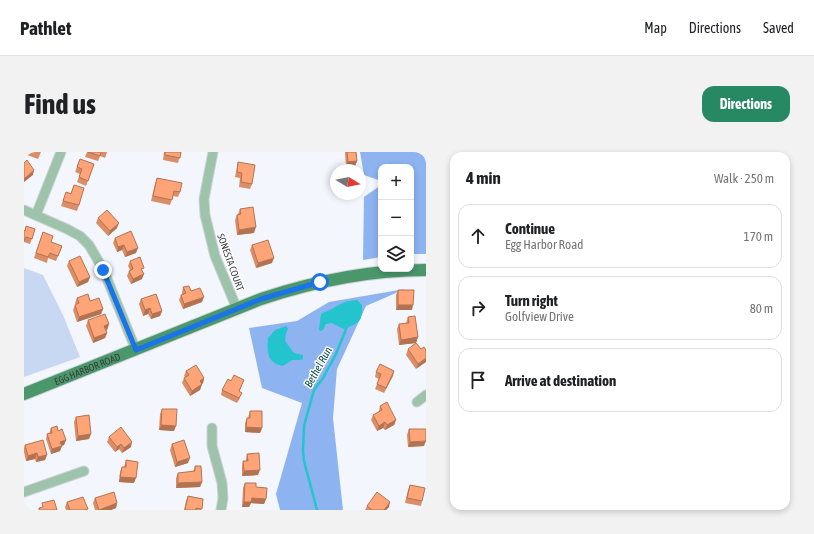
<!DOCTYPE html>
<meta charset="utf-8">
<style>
:root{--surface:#fff;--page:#f2f2f2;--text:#202124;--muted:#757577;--line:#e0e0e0;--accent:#268964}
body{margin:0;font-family:"Asap Condensed",sans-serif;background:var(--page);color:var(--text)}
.controls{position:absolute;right:12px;top:12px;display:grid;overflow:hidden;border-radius:8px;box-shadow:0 2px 6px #0003}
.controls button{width:36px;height:36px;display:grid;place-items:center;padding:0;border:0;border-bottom:1px solid var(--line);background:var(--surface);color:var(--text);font:20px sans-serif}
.compass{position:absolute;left:306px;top:12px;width:36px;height:36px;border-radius:50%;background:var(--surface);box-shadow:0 2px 6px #0003;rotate:100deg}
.stop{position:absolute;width:12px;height:12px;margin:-9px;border:3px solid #1a73e8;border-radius:50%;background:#fff}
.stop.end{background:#1a73e8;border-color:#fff;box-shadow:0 1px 4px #0008}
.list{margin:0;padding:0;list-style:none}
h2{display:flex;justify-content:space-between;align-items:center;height:52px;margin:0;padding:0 16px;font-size:17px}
h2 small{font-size:13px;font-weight:400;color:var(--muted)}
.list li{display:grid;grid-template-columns:26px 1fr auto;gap:12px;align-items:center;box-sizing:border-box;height:64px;margin:0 8px 8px;padding:0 8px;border:1px solid var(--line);border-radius:12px}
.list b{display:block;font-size:15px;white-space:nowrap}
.list p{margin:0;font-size:13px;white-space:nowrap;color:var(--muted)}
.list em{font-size:13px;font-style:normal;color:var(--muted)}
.icon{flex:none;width:22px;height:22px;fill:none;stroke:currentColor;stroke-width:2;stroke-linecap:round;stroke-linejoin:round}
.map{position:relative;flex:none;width:402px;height:358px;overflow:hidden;border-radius:12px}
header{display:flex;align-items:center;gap:24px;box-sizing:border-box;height:56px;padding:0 20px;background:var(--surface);border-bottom:1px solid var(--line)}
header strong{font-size:19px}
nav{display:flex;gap:22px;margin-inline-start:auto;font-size:14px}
.intro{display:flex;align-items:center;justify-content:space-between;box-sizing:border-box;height:96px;padding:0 24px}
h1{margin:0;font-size:28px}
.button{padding:10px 18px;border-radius:12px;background:var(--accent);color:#fff;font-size:14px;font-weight:700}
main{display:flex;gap:24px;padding:0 24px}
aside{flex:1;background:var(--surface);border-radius:12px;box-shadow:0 2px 6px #0003}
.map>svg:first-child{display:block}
</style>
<header>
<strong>Pathlet</strong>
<nav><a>Map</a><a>Directions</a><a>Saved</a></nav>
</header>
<div class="intro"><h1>Find us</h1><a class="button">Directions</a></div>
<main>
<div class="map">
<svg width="402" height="358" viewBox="0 0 402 358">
<rect width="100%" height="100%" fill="#f3f7fd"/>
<!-- green -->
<path fill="#c8d8f2" d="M0 116 19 123 39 163 56 205 0 225Z"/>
<!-- forest -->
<g fill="#8db3f0">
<path d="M336 0H402V102H387V15H357V29L340 23Z"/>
<path d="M357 33V105L339 108 340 45Z"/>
<path d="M381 137 342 154 313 217 309 266 319 358H256L252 342 278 251 238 236 225 176 273 169 305 150Z"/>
</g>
<!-- water -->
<g fill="#23c4ce">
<path d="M333 148 338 153C339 171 334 171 320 177L307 171 302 172 299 178 296 179 295 177 297 162C300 160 303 159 306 158 317 152 319 149 333 148Z"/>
<path d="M262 174 264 176 262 182 261 189 270 201 279 203V207L276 208H268L259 214C243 211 243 200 244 186L251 178Z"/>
</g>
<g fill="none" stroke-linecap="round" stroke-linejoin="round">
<!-- stream -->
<path stroke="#23c4ce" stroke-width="2.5" d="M293 358 280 309 279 299 280 274 290 238 299 226 312 202 323 175"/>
<!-- minor casing -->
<g stroke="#ced2d7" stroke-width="11">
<g id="minor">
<path d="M189 0 180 47 181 63 191 104 213 157"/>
<path d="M0 58 43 77 56 84 65 93 79 117 112 198"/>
<path d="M12 63 37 0"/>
<path d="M393 250 402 243"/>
<path d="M188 276V294L198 331 199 346 197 358"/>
<path d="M0 340 60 319"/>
</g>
</g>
<!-- major casing -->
<g stroke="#ced2d7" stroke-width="14">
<g id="major">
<path id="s1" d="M0 242 237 147C291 129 345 118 402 118"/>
</g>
</g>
<!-- minor -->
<use href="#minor" stroke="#9dc4aa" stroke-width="9"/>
<!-- major -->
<use href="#major" stroke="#49976a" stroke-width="12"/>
</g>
<!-- wall -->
<g fill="#da8d66">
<path d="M4 0H17L14 7 3 3Z"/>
<path d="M63 0H83L81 6 76 4 74 9 61 5Z"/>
<path d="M140 0H157L154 11 139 8Z"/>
<path d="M321 0H332L333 9 331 14 322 15Z"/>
<path d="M56 7 70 12 62 34 53 30 56 22 51 20Z"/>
<path d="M214 10 228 32 226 37 215 35 216 26 211 25Z"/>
<path d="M133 26 156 40 154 45 149 44 146 53 127 49 131 32Z"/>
<path d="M50 33 55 53 53 59 37 54 42 40 47 41Z"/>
<path d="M216 57 230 81 213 83 211 68 213 63 214 62Z"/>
<path d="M74 66 93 76 84 84 72 71Z"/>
<path d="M11 77 6 92 0 90V78Z"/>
<path d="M19 80 27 90 38 94 32 109 24 106 23 111 10 106Z"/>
<path d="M91 86 112 101 101 105 98 98 93 100 89 91Z"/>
<path d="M228 93 248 111 232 116 226 98Z"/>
<path d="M45 109 66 125 64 130 53 135 43 114Z"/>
<path d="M106 109 118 127 107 132 103 124 105 119 106 118 104 114Z"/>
<path d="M159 135 167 139 178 150 159 157 155 148 157 143H158V141Z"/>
<path d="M374 138 388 158H372V143Z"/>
<path d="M53 146 66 149 79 157 77 162 53 170 49 158 51 153H52L51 151Z"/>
<path d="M117 147 138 159 136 164 127 167 124 162 119 164 115 152Z"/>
<path d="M384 165 394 185 392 191 375 193 373 177 375 172 382 171Z"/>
<path d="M64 168 85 172 83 178H82L83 181 81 186 69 191 62 174Z"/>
<path d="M384 197H397L402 198 392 217 382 203Z"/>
<path d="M162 219 180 226 179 231 178 232 176 238 166 244 158 231 160 226 161 225 160 224Z"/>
<path d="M370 219 360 241 351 237 355 227 351 225 352 220Z"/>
<path d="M218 234 215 240 216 246 213 251 197 243 198 238Z"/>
<path d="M356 254 372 268 370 273 361 278 359 276 353 279 347 268 349 263 355 260V259Z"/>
<path d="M138 257 150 279 135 278 136 262Z"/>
<path d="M226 259 238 276 236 281 221 280V271L223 266H224Z"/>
<path d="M52 265 65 287 52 289 50 270Z"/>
<path d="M27 276 34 279 42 288 40 293 37 294 36 299 27 302 22 287 23 282H25Z"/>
<path d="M385 277 400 294 384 295 383 283Z"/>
<path d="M85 285 107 295 98 301 95 297 91 300 83 290Z"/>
<path d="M148 292 164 311 151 315 146 298Z"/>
<path d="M1 293 23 303 21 308 12 310 11 307 2 309 0 300V296Z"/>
<path d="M223 302 234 323 218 324V314L219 309H222V307Z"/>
<path d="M102 308 110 331 95 330 96 320 98 315H100Z"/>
<path d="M171 314 178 330 176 335 152 336V326L154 321 169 320Z"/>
<path d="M221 331 232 335 242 347 240 352 227 351 225 355H218L219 336Z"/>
<path d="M386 333 398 349 397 354 381 351 384 338Z"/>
<path d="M164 344 179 347 177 358H160L162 349Z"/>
<path d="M71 346 93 351 92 356 87 358H71L69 351Z"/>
<path d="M43 350 63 358H42L41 355Z"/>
<path d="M343 354 365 355 362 358H341Z"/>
</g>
<!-- shaded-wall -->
<g fill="#b27353">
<path d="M333 9 331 14 322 15 324 10Z"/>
<path d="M10 18 9 23 0 30V27Z"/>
<path d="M95 71 93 76 84 84 86 79Z"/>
<path d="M232 75 230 81 213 83 215 78Z"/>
<path d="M100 93 98 98 93 100 94 95Z"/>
<path d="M114 96 112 101 101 105 103 100Z"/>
<path d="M250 106 248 111 232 116 234 111Z"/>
<path d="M120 122 118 127 107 132 109 127Z"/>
<path d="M66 125 64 130 53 135 55 130Z"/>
<path d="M180 145 178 150 159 157 160 152Z"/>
<path d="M374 153H389L388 158H372Z"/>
<path d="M126 156 124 162 119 164 121 158Z"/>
<path d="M79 157 77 162 53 170 55 165Z"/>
<path d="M138 159 136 164 127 167 128 162Z"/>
<path d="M85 172 83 178 79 179 80 174Z"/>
<path d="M83 181 81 186 69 191 70 186Z"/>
<path d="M394 185 392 191 375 193 377 188Z"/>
<path d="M402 206V210L392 217 394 212Z"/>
<path d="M370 219 369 224 360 241 362 236Z"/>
<path d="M180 226 179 231 174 234 176 229Z"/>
<path d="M178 232 176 238 166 244 168 239Z"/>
<path d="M372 268 370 273 361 278 363 273Z"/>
<path d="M361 270 359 276 353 279 355 274Z"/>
<path d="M137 273 152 274 150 279 135 278Z"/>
<path d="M222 275 238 276 236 281 221 280Z"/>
<path d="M67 282 65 287 52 289 54 284Z"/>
<path d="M42 288 40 293 34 295 36 290Z"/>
<path d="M402 289 400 294 384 295 386 290Z"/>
<path d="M108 290 107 295 98 301 100 296Z"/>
<path d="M97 292 95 297 91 300 93 295Z"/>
<path d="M38 294 36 299 27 302 28 297Z"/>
<path d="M13 301 11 307 2 309 4 304Z"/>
<path d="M23 303 21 308 12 310 14 305Z"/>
<path d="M166 306 164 311 151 315 153 310Z"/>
<path d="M236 318 234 323 218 324 220 319Z"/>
<path d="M96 325 112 326 110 331 95 330Z"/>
<path d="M178 330 176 335 152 336 154 331Z"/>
<path d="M228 346 242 347 240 352 227 351 225 355H218L220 350Z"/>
<path d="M366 350 365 355 362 358H360Z"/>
<path d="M93 351 92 356 87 358H75Z"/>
</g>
<!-- building -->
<g fill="#fea477" stroke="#b27353">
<path d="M64 0H77L76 4Z"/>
<path d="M141 0H157L156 6 141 3Z"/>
<path d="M323 0H332L333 9 324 10Z"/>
<path d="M56 7 70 12 64 29 55 25 58 17 53 15Z"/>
<path d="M3 8 10 18 0 27V11Z"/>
<path d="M214 10 231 13 228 32 217 30 218 21 213 20Z"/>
<path d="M133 26 158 31 156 40 150 39 148 48 129 44Z"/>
<path d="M50 33 60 36 55 53 39 49 42 40 47 42Z"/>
<path d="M229 55 232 75 215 78 213 63 217 62 216 57Z"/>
<path d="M83 58 95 71 86 79 74 66Z"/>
<path d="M2 74 11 77 8 87 2 85 0 89V78L1 79Z"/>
<path d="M107 79 114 96 103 100 100 93 94 95 91 86Z"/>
<path d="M19 80 29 84 27 90 38 94 34 104 26 101 24 105 12 101Z"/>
<path d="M244 88 250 106 234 111 228 93Z"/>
<path d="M56 104 66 125 55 130 45 109Z"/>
<path d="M116 105 120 116 117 117 120 122 109 127 105 119 109 117 106 109Z"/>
<path d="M165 134 167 139 176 136 180 145 160 152 157 143 162 141 159 135Z"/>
<path d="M374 138H390L389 153H374Z"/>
<path d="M64 142 66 149 75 146 79 157 55 165 51 153 55 151 53 146Z"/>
<path d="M132 142 138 159 128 162 126 156 121 158 117 147Z"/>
<path d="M81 162 85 172 80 174 83 181 70 186 64 168Z"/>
<path d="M391 164 394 185 377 188 375 172 385 171 384 165Z"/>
<path d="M392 191 397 197 400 195 402 198V206L394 212 384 197Z"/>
<path d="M356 212 370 219 362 236 353 232 357 222 352 220Z"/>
<path d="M172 213 180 226 176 229 178 232 168 239 160 226 165 223 162 219Z"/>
<path d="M210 223 220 228 215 239 218 241 215 246 198 238 204 227 207 229Z"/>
<path d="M363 250 372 268 363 273 361 270 355 274 349 263 358 258 356 254Z"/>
<path d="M138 257H153L152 274 137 273Z"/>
<path d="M226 259H238V276L222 275 223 266H226Z"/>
<path d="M65 263 67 282 54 284 52 265Z"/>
<path d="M33 274 34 279 38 277 42 288 36 290 38 294 28 297 23 282 28 281 27 276Z"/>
<path d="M97 275 108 290 100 296 97 292 93 295 85 285Z"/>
<path d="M385 277H402V289L386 290Z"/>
<path d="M19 288 23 303 14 305 13 301 4 304 1 293Z"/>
<path d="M160 288 166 306 153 310 148 292Z"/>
<path d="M235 301 236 318 220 319 219 309H224L223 302Z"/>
<path d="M102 308 114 310 112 326 96 325 98 315H102Z"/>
<path d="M171 314H177L178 330 154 331V321L171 319Z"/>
<path d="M221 331H232V335L243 336 242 347 228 346 227 350H220Z"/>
<path d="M386 333 401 336 398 349 383 346Z"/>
<path d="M90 340 93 351 75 358 71 346Z"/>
<path d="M353 340 366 350 360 358H348L343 354Z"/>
<path d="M164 344 179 347 178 357 172 356V358H161Z"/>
<path d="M59 345 64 357 61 358H46L43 350Z"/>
<path d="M30 348 33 358H15V356L19 355 18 351Z"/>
</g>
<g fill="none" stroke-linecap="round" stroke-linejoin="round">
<!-- route -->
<path stroke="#1a73e8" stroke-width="5" d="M79 118 112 198 237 147 296 130"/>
</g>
<g text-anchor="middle" stroke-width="3" stroke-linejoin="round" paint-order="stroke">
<!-- street labels -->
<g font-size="10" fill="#3b3d3f" stroke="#fff">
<text transform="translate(207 110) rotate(70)" y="4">SONESTA COURT</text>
<text dy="4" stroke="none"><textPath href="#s1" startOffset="68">EGG HARBOR ROAD</textPath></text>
</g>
<!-- water labels -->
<g font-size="11" font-style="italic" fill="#0b4c50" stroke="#fff">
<text transform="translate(294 215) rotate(-61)" y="4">Bethel Run</text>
</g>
</g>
</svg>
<div class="controls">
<button>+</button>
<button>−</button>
<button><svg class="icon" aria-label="layers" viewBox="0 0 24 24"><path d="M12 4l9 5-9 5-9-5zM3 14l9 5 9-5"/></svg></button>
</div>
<svg class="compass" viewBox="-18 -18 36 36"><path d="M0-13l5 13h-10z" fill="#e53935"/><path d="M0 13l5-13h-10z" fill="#757577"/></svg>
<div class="stop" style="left:296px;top:130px"></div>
<div class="stop end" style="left:79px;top:118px"></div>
</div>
<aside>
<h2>4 min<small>Walk · 250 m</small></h2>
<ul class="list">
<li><svg class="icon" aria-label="ahead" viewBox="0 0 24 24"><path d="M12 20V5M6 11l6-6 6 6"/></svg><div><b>Continue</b><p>Egg Harbor Road</p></div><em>170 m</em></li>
<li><svg class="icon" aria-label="right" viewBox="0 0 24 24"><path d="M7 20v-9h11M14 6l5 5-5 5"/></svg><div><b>Turn right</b><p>Golfview Drive</p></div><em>80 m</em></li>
<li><svg class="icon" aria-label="arrive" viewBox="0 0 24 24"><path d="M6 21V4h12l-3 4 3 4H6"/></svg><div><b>Arrive at destination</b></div></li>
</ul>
</aside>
</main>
